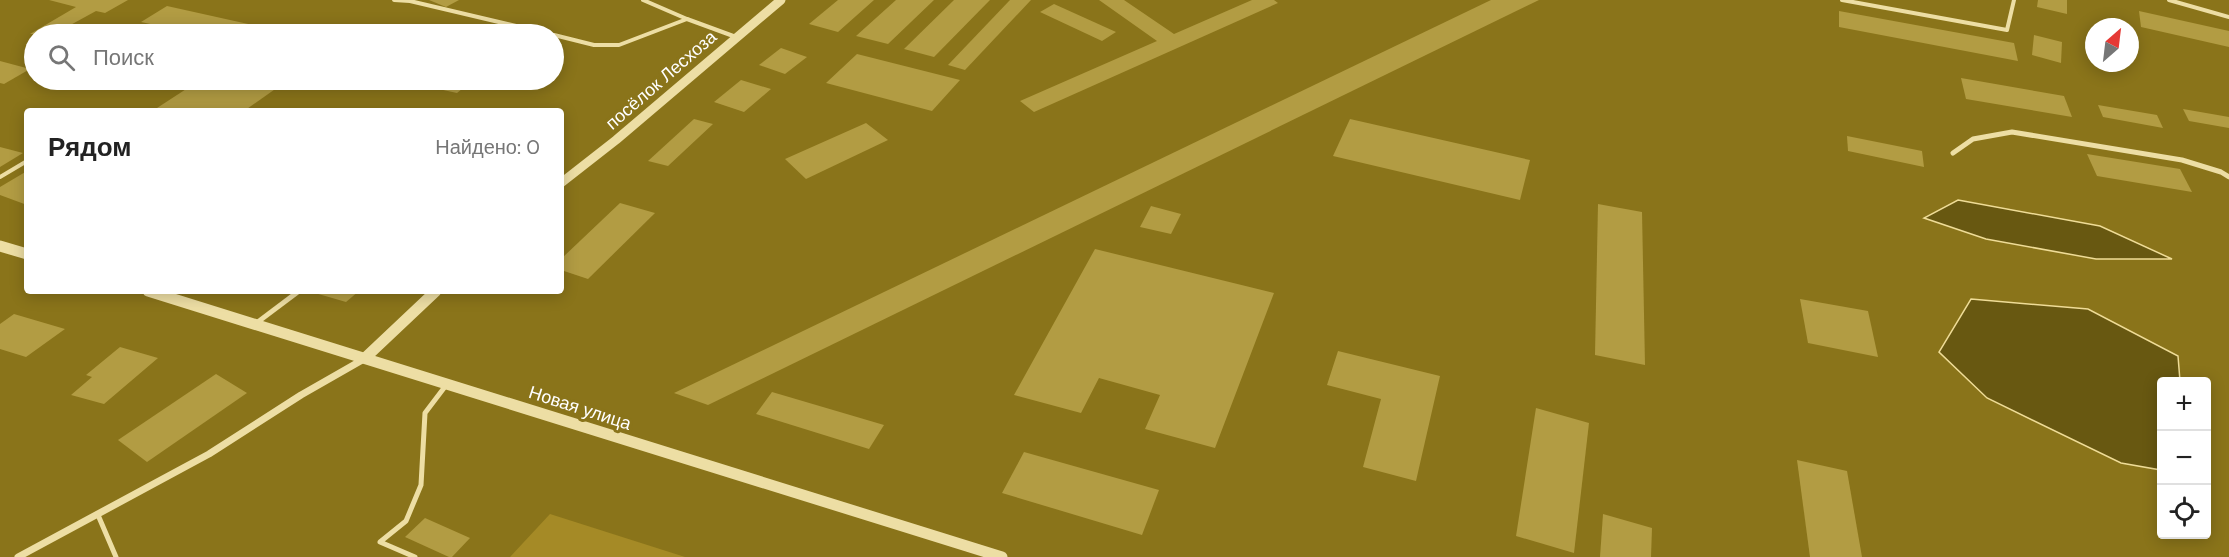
<!DOCTYPE html>
<html lang="ru">
<meta charset="utf-8">
<style>
:root{--surface:#fff;--page:#f6f6f6;--text:#222;--muted:#767676;--line:#e0e0e0}
body{margin:0;font-family:"DM Sans",sans-serif;background:var(--page);color:var(--text)}
.controls{position:absolute;right:18px;bottom:18px;display:grid;overflow:hidden;border-radius:6px;box-shadow:0 3px 15px #0003}
.controls button{width:54px;height:54px;display:grid;place-items:center;padding:0;border:0;border-bottom:2px solid var(--line);background:var(--surface);color:var(--text);font:30px sans-serif}
.compass{position:absolute;left:2085px;top:18px;width:54px;height:54px;border-radius:50%;background:var(--surface);box-shadow:0 3px 15px #0003;rotate:28deg}
.list{margin:0;padding:0;list-style:none}
h2{display:flex;justify-content:space-between;align-items:center;height:78px;margin:0;padding:0 24px;font-size:26px}
h2 small{font-size:20px;font-weight:400;color:var(--muted)}
.icon{flex:none;width:33px;height:33px;fill:none;stroke:currentColor;stroke-width:2;stroke-linecap:round;stroke-linejoin:round}
.map{position:relative;flex:none;width:2229px;height:557px;overflow:hidden}
.search{position:absolute;background:var(--surface);box-shadow:0 3px 15px #0003;left:24px;top:24px;width:540px;height:66px;display:flex;align-items:center;gap:15px;box-sizing:border-box;padding:0 21px;border-radius:33px;color:var(--muted);font-size:22px}
.panel{position:absolute;background:var(--surface);box-shadow:0 3px 15px #0003;left:24px;top:108px;width:540px;height:186px;border-radius:6px}
.map>svg:first-child{display:block}
</style>
<div class="map">
<svg width="2229" height="557" viewBox="0 0 2229 557">
<rect width="100%" height="100%" fill="#8a741a"/>
<!-- green -->
<path fill="#a58a26" d="M550 514 685 557H510Z"/>
<!-- water -->
<g fill="#685811" stroke="#efdc97" stroke-width="1.5">
<path d="M1958 200 2100 226 2172 259H2096L1986 239 1924 218Z"/>
<path d="M1971 299 2088 309 2178 356 2180 381 2162 382 2161 470 2121 463 1987 398 1939 352Z"/>
</g>
<!-- building -->
<g fill="#b29c43">
<path d="M49 0H128L105 13 96 11 54 34H30L76 7Z"/>
<path d="M429 0H459L446 7Z"/>
<path d="M838 0H874L838 32 809 24Z"/>
<path d="M896 0H934L888 44 856 36Z"/>
<path d="M954 0H990L934 57 904 49Z"/>
<path d="M1010 0H1031L965 70 948 65Z"/>
<path d="M1099 0H1124L1174 34 1252 0H1274L1278 3 1034 112 1020 101 1157 41Z"/>
<path d="M1491 0H1539L708 405 674 393Z"/>
<path d="M2038 0H2067V14L2037 7Z"/>
<path d="M1054 4 1116 32 1102 41 1040 12Z"/>
<path d="M167 6 280 31 274 34H197L141 22Z"/>
<path d="M1839 11 2014 43 2018 61 1839 27Z"/>
<path d="M2139 11 2229 31V47L2141 27Z"/>
<path d="M2034 35 2062 42 2061 63 2032 55Z"/>
<path d="M781 48 807 57 785 74 759 65Z"/>
<path d="M857 54 960 80 932 111 826 83Z"/>
<path d="M0 61 30 69 4 84 0 83Z"/>
<path d="M1961 78 2064 96 2072 117 1966 99Z"/>
<path d="M200 80H288L244 111H170L157 108Z"/>
<path d="M415 80H473L457 93 411 83Z"/>
<path d="M741 80 771 89 744 112 714 102Z"/>
<path d="M2098 105 2157 115 2163 128 2103 117Z"/>
<path d="M2183 109 2229 117V128L2189 121Z"/>
<path d="M694 119 713 124 668 166 648 161Z"/>
<path d="M1350 119 1530 160 1520 200 1333 156Z"/>
<path d="M866 123 888 140 806 179 785 159Z"/>
<path d="M1847 136 1922 151 1924 167 1848 151Z"/>
<path d="M0 147 23 153 0 167Z"/>
<path d="M2087 154 2180 169 2192 192 2097 176Z"/>
<path d="M27 171V205L0 195V187Z"/>
<path d="M620 203 655 213 588 279 561 270V259Z"/>
<path d="M1598 204 1642 212 1645 365 1595 355Z"/>
<path d="M1151 206 1181 214 1171 234 1140 227Z"/>
<path d="M1095 249 1274 293 1215 448 1145 429 1160 395 1099 378 1081 413 1014 395Z"/>
<path d="M318 291H359L346 302 315 293Z"/>
<path d="M1800 299 1868 311 1878 357 1808 343Z"/>
<path d="M14 314 65 329 26 357 0 349V324Z"/>
<path d="M120 347 158 358 104 404 71 395 92 377 86 375Z"/>
<path d="M1338 351 1440 376 1416 481 1363 467 1381 399 1327 385Z"/>
<path d="M216 374 247 393 147 462 118 440Z"/>
<path d="M772 392 884 425 869 449 756 414Z"/>
<path d="M1536 408 1589 423 1574 553 1516 536Z"/>
<path d="M1024 452 1159 490 1142 535 1002 493Z"/>
<path d="M1797 460 1847 471 1862 557H1810Z"/>
<path d="M1603 514 1652 528 1651 557H1600Z"/>
<path d="M425 518 470 538 452 557H449L405 537Z"/>
</g>
<g fill="none" stroke-linecap="round" stroke-linejoin="round">
<!-- service-far1 -->
<g stroke="#eddea4" stroke-width="4">
<path d="M394 0 410 1 550 34"/>
<path d="M643 0 687 19"/>
<path d="M1842 0 2007 30 2014 0"/>
<path d="M2169 0 2229 17"/>
<path d="M554 35 594 45H619L687 19 736 37"/>
<path d="M0 177 27 161"/>
</g>
<!-- service -->
<g stroke="#eddea4" stroke-width="5">
<path d="M255 324 299 291"/>
<path d="M98 515 116 557"/>
<path d="M415 557 380 542 406 521 421 485 425 413 447 384"/>
</g>
<!-- minor-far1 -->
<path stroke="#eddea4" stroke-width="5" d="M1953 153 1973 139 2012 132 2182 160 2221 172 2229 177"/>
<!-- minor -->
<path stroke="#eddea4" stroke-width="7" d="M18 557 209 454 301 395 364 359"/>
<!-- tertiary-far1 -->
<path stroke="#eddea4" stroke-width="9" d="M561 183 616 140 781 0"/>
<!-- tertiary -->
<g stroke="#eddea4" stroke-width="11">
<path d="M0 246 27 254"/>
<path d="M148 291 1002 557"/>
<path d="M365 358 436 291"/>
</g>
</g>
<g text-anchor="middle" stroke-width="6" stroke-linejoin="round" paint-order="stroke">
<!-- street labels -->
<g font-size="18" fill="#fff" stroke="#8a741a">
<text transform="translate(661 80) rotate(-41)" y="6">посёлок Лесхоза</text>
<text transform="translate(580 408) rotate(18)" y="6">Новая улица</text>
</g>
</g>
</svg>
<div class="controls">
<button>+</button>
<button>−</button>
<button><svg class="icon" aria-label="locate" viewBox="0 0 24 24"><circle cx="12" cy="12" r="6"/><path d="M12 2v4M12 18v4M2 12h4M18 12h4"/></svg></button>
</div>
<svg class="compass" viewBox="-18 -18 36 36"><path d="M0-13l5 13h-10z" fill="#e53935"/><path d="M0 13l5-13h-10z" fill="#767676"/></svg>
<div class="search"><svg class="icon" aria-label="search" viewBox="0 0 24 24"><circle cx="10" cy="10" r="6"/><path d="M15 15l6 6"/></svg>Поиск</div>
<section class="panel">
<h2>Рядом<small>Найдено: 0</small></h2>
<ul class="list">
</ul>
</section>
</div>
